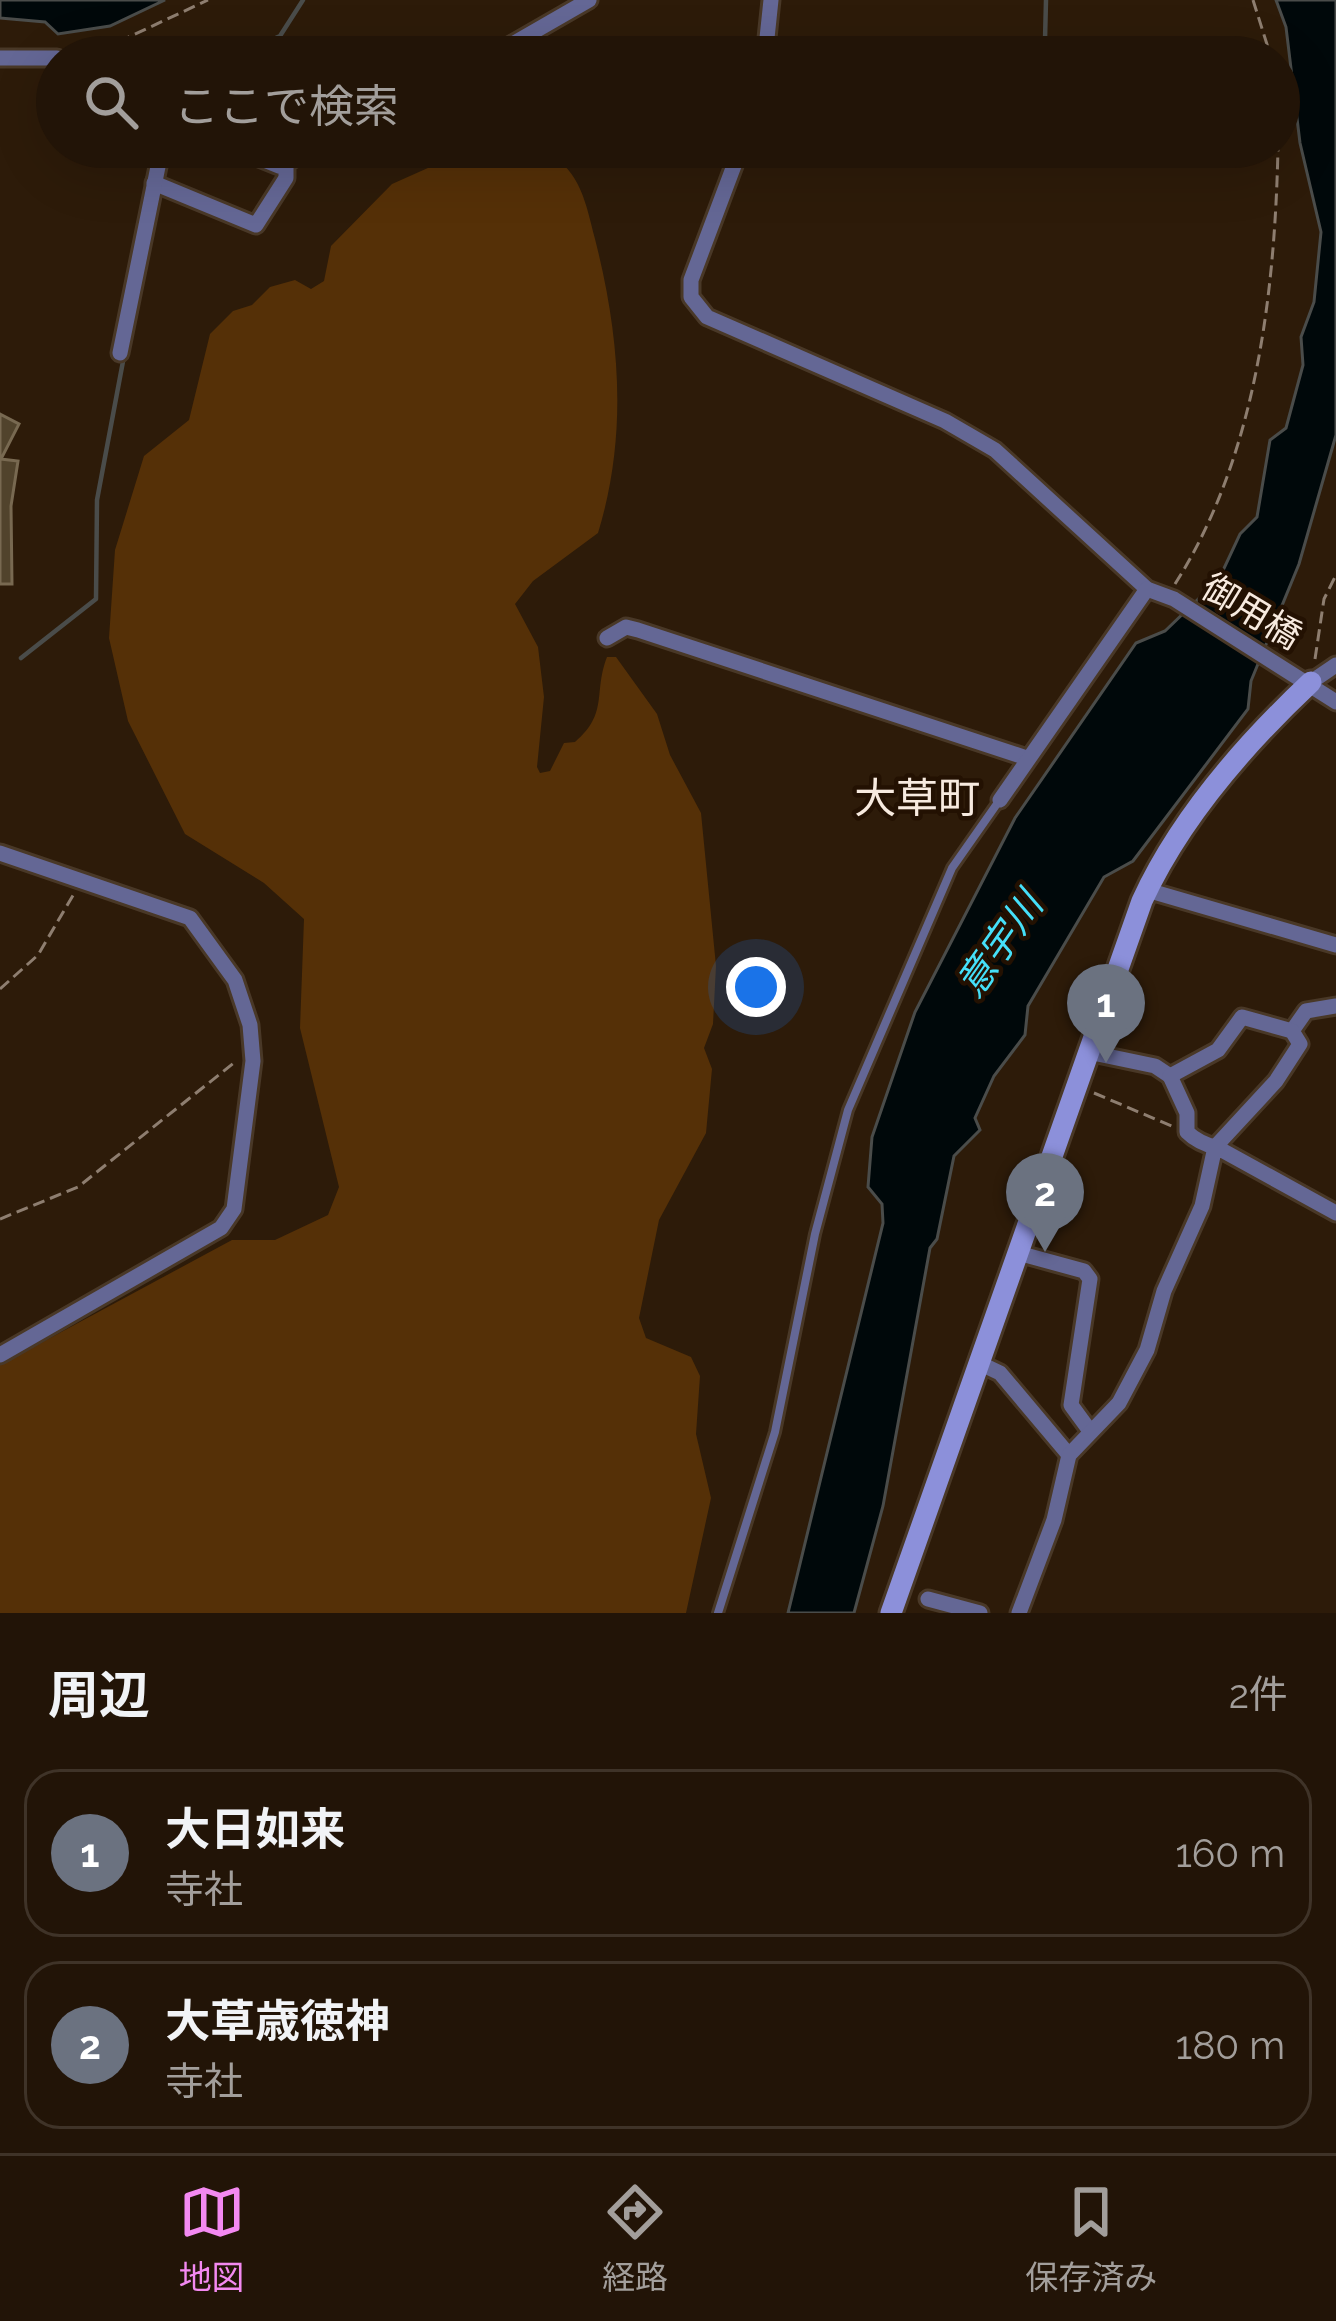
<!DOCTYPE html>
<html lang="ja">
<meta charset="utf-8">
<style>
:root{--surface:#221407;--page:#2e2115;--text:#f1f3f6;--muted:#a29e9b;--line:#3f3328;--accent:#f389f1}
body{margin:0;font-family:Raleway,"Noto Sans JP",sans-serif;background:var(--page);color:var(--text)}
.you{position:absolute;left:756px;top:987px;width:42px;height:42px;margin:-30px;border:9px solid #fff;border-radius:50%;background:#1a73e8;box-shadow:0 0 0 18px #1a73e833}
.badge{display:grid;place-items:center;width:78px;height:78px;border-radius:50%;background:var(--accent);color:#fff;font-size:39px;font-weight:700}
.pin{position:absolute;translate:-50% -99px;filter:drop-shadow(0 3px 6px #0008)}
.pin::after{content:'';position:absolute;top:63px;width:42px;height:36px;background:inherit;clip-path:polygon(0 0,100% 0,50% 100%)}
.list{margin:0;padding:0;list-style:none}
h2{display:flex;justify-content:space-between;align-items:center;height:156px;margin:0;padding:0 48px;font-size:51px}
h2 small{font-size:39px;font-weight:400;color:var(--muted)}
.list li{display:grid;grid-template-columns:78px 1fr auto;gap:36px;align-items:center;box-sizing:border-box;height:168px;margin:0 24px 24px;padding:0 24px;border:3px solid var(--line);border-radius:36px}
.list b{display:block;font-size:45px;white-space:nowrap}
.list p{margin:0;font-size:39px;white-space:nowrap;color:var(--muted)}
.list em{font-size:39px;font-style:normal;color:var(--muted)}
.icon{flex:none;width:66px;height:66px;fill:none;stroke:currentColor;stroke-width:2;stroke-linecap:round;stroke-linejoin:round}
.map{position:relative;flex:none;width:1336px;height:1613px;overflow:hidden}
.search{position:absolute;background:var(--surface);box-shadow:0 12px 48px #0002;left:36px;right:36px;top:36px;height:132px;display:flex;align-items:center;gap:30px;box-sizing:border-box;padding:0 42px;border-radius:66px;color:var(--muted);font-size:45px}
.sheet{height:540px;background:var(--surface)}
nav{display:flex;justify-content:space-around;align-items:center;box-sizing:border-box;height:168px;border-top:3px solid var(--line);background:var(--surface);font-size:33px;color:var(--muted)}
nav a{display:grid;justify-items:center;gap:6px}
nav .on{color:var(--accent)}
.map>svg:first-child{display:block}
</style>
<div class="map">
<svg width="1336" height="1613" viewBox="0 0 1336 1613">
<rect width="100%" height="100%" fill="#2d1b09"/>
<!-- green -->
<path fill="#553007" d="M475 147C496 147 529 141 548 153 581 172 586 204 595 239 620 337 628 435 598 533L533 581 515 604 538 647 544 697 537 767 540 773 550 771 564 743 575 742C609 713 593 693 607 657H616L657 714 670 755 701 813 716 966 713 1024 704 1048 712 1069 706 1133 659 1220 639 1318 646 1338 691 1357 700 1376 696 1434 711 1498 686 1613H0V1365L232 1240H275L328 1215 339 1187 300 1028 304 919 264 883 185 834 128 721 109 638 115 550 144 456 189 420 210 334 233 311 252 305 270 287 295 280 311 289 324 281 331 246 392 184Z"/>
<!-- water -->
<g fill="#00080a" stroke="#4a4c4a" stroke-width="3">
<path d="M0 0H165L110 26 58 34 45 22 0 18Z"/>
<path d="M1276 0H1336V435L1299 564 1251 681 1248 709 1133 861 1104 877 1028 1006 1025 1035 994 1076 975 1118 980 1130 954 1156 937 1239 930 1248 883 1506 854 1613H788L883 1223 882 1204 868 1187 872 1137 915 1012 1015 818 1136 643 1165 631 1219 579 1240 534 1257 517 1270 440 1286 428 1303 365 1301 337 1314 302 1321 232 1300 143 1286 27Z"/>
</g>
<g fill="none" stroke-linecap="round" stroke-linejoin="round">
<!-- stream -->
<g stroke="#4a4c4a" stroke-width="4.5">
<path d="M1046 0 1045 40 1054 52 1119 53 1195 45 1254 56"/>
<path d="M233 57 280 36 303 0"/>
<path d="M21 658 96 599 97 500 124 356"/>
</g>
</g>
<!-- building -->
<path fill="#51432c" stroke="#786951" stroke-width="3" d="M0 414 19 424 1 459 18 461 11 506 12 584H0Z"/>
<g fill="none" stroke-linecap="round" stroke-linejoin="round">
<!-- lane casing -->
<g stroke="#493827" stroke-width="14">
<path id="lane" d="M718 1613 775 1432 815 1234 848 1110 952 868 999 801"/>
</g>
<!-- street casing -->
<g stroke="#493827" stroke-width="21">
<g id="street">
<path d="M490 57 589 0"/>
<path d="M765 57 771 0"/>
<path d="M0 58H57"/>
<path d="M232 147 279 166 317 147"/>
<path d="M741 147 691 280V297L707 317 945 421 995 450 1147 589 1174 599 1336 702"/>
<path d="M154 183 256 225 286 178V164"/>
<path d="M120 353 162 147"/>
<path d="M607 638 626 627 638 630 1027 758"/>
<path d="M1311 682 1336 665"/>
<path d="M1000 800 1147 589"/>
<path d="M0 853 190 918 235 980 250 1025 253 1061 234 1209 221 1228 0 1355"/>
<path d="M1147 890 1336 945"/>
<path d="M1292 1031 1306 1011 1336 1006"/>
<path d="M1088 1052 1155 1066 1170 1076"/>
<path d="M1018 1253 1084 1271 1090 1279 1071 1405 1090 1431"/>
<path d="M979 1363 1000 1373 1069 1455"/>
<path d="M928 1599 980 1613"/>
<path d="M1019 1613 1054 1520 1069 1455 1119 1403 1147 1350 1164 1291 1202 1206 1215 1147 1276 1081 1300 1044 1292 1031 1242 1017 1218 1050 1170 1076 1187 1113V1132C1196 1141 1206 1145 1218 1148L1336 1213"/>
</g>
</g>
<!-- secondary casing -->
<g stroke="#493827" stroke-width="27">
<path id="secondary" d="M891 1613 1142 901C1180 818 1245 744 1311 682"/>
</g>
<!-- path -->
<g stroke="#8e7e70" stroke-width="3" stroke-dasharray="12 6" stroke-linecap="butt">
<path d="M1253 0 1271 57"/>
<path d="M86 57 208 0"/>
<path d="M1175 584C1256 457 1275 294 1278 147"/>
<path d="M1315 659 1324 599 1336 575"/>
<path d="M0 989 38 955 75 892"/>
<path d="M1094 1093 1174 1127"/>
<path d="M0 1219 78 1187 235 1062"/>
</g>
<!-- lane -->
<use href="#lane" stroke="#646795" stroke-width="8"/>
<!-- street -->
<use href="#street" stroke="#646795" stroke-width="15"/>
<!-- secondary -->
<use href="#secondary" stroke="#8c90da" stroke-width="21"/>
</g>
<g text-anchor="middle" stroke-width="9" stroke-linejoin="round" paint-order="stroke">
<!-- street labels -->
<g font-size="36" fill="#f7eadf" stroke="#231102">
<text transform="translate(1252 611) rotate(31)" y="13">御用橋</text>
</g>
<!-- water labels -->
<g font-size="39" font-style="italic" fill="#45e0f9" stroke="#231102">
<text transform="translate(999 944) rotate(-55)" y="14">意宇川</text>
</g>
<!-- quarter labels -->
<g font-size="42" fill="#f7eadf" stroke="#231102">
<text x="917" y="813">大草町</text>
</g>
</g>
</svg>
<div class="you"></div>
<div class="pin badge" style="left:1106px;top:1063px;background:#6b7280">1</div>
<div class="pin badge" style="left:1045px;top:1252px;background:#6b7280">2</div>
<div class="search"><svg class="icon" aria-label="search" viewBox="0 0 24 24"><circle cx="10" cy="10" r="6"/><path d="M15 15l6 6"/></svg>ここで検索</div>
</div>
<section class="sheet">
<h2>周辺<small>2件</small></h2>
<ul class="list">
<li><span class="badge" style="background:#6b7280">1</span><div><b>大日如来</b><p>寺社</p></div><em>160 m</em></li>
<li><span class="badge" style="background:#6b7280">2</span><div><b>大草歳徳神</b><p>寺社</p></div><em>180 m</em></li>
</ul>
</section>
<nav>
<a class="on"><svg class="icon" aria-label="map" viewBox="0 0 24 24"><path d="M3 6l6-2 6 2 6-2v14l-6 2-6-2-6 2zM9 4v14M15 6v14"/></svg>地図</a>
<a><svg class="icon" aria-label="directions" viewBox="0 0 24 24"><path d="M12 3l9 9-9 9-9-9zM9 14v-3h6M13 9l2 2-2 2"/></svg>経路</a>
<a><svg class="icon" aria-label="saved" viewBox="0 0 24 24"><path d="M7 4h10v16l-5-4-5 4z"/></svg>保存済み</a>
</nav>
